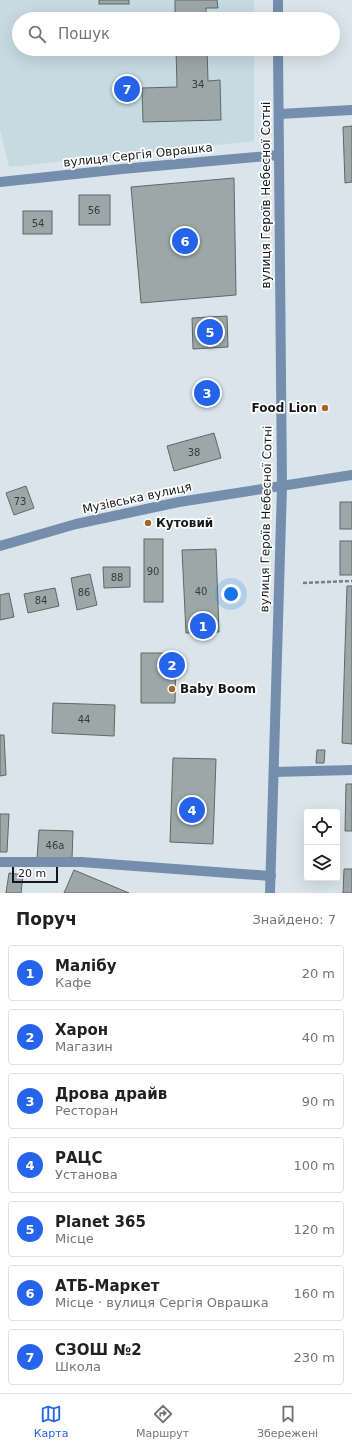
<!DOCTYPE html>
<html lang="uk">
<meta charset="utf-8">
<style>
:root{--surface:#fff;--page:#f2f2f2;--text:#202124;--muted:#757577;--line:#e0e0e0;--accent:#2563eb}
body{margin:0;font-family:"DejaVu Sans",sans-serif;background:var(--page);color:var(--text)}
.controls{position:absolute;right:12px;bottom:12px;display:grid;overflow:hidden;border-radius:4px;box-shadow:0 4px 16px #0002}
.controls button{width:36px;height:36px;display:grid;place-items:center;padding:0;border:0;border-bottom:1px solid var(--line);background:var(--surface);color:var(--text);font:20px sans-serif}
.scale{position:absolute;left:12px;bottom:10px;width:46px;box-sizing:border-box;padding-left:4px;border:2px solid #14181a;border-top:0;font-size:11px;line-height:14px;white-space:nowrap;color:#14181a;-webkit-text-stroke:3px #fff;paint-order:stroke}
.you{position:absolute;left:231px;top:594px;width:14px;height:14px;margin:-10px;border:3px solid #fff;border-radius:50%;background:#1a73e8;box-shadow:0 0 0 6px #1a73e833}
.badge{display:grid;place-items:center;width:26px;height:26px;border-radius:50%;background:var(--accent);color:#fff;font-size:13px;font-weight:700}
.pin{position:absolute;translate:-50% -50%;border:2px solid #fff;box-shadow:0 1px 4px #0006}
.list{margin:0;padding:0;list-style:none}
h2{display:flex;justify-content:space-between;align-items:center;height:52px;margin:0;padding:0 16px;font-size:17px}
h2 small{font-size:13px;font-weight:400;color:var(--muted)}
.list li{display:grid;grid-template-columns:26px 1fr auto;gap:12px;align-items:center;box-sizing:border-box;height:56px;margin:0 8px 8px;padding:0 8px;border:1px solid var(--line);border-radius:4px}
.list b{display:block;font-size:15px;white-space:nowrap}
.list p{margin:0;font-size:13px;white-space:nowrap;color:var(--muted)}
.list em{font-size:13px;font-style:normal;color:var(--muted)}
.icon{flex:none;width:22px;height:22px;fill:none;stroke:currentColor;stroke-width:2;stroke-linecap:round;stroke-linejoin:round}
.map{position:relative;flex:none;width:352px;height:893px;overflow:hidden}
.search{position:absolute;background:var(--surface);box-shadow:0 4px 16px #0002;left:12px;right:12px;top:12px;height:44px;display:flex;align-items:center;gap:10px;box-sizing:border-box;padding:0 14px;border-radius:22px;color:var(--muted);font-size:15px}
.sheet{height:500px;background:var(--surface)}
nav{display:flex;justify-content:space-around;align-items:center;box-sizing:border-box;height:56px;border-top:1px solid var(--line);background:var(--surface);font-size:11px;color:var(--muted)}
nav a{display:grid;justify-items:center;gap:2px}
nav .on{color:var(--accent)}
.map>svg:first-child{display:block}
</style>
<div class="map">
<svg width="352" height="893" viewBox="0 0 352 893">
<rect width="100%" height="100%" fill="#d9e5ea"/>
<!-- built -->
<path fill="#c6dae2" d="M0 0H254V19H19V49H254V141L9 167 0 130Z"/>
<!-- building -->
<g fill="#9ba8a7" stroke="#5d6968">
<rect x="99" y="0" width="30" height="4"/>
<path d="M175 0H217L218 8H206V19H175Z"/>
<path d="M176 49H207L208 81 220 80 221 120 143 122 142 88 177 87Z"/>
<path d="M352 126V182L345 183 343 127Z"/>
<path d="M234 178 236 295 141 303 131 187Z"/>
<rect x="79" y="195" width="31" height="30"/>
<rect x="23" y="211" width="29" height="23"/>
<path d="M227 316 228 347 193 349 192 318Z"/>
<path d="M214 433 221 458 174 471 167 446Z"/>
<path d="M26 486 34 508 14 515 6 493Z"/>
<rect x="340" y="502" width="12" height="27"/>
<rect x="144" y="539" width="19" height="63"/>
<rect x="340" y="541" width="12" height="34"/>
<path d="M216 549 219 632 186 633 182 550Z"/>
<path d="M103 567H130V587L104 588Z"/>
<path d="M90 574 97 605 77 610 71 578Z"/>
<path d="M347 586H352V744L342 743Z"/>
<path d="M55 588 59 606 28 613 24 594Z"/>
<path d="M9 593 14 617 0 620V595Z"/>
<path d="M141 653H176L175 703H141Z"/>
<path d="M53 703 115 705 114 736 52 733Z"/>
<path d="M0 735H4L6 775 0 776Z"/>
<path d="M317 750H325L324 763H316Z"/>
<path d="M173 758 216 759 213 844 170 842Z"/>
<path d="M346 784H352V831H345Z"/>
<path d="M0 814H9L7 852H0Z"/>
<path d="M39 830 73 831 72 859 37 858Z"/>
<path d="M344 869H352V893H343Z"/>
<path d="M74 870 129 893H64Z"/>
<path d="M9 873 23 875 21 893H6Z"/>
</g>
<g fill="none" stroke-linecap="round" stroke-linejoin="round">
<!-- path -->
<path stroke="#777f82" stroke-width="2.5" stroke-dasharray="4 2" stroke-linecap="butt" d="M303 583 352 581"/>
<!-- minor -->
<g stroke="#758eae" stroke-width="10">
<path d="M278 0V19"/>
<path d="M279 114 352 110"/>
<path d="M0 182 122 169 279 155"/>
<path d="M0 546 76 524 179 502 352 475"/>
<path d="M274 772 352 770"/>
<path d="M0 862H81L271 876"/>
<path d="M270 893 282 486 278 49"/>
</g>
</g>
<!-- markers -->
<g fill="#a4672a" stroke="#fff" stroke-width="1.5">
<circle cx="325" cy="408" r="4"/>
<circle cx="148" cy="523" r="4"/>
<circle cx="172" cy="689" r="4"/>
</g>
<g text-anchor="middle" stroke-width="3.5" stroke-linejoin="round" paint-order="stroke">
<!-- number labels -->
<g font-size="10" fill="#363c3d">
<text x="198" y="88">34</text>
<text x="94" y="214">56</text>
<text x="38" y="227">54</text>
<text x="194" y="456">38</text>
<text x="20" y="505">73</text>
<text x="153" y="575">90</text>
<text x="117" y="581">88</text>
<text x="201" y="595">40</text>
<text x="84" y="596">86</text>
<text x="41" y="604">84</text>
<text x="84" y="723">44</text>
<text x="55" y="849">46а</text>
</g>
<!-- street labels -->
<g font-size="12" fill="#14181a" stroke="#fff">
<text transform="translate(138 155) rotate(-6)" y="4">вулиця Сергія Оврашка</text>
<text transform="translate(266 195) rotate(-90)" y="4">вулиця Героїв Небесної Сотні</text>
<text transform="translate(137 498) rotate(-12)" y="4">Музівська вулиця</text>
<text transform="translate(266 519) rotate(-89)" y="4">вулиця Героїв Небесної Сотні</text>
</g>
<!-- poi labels -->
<g font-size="12" font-weight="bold" fill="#14181a" stroke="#fff" text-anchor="start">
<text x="317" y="412" text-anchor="end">Food Lion</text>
<text x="156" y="527">Кутовий</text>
<text x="180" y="693">Baby Boom</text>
</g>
</g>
</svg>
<div class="controls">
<button><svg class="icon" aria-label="locate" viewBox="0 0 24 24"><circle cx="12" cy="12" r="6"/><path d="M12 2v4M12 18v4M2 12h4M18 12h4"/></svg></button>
<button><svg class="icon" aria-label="layers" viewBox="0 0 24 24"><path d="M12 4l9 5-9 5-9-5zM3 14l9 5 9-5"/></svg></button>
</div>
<div class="scale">20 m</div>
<div class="you"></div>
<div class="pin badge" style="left:203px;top:626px">1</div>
<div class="pin badge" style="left:172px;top:665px">2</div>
<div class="pin badge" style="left:207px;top:393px">3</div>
<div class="pin badge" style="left:192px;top:810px">4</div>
<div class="pin badge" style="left:210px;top:332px">5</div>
<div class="pin badge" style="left:185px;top:241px">6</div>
<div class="pin badge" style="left:127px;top:89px">7</div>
<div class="search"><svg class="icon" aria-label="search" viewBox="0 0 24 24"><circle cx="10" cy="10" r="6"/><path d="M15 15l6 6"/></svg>Пошук</div>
</div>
<section class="sheet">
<h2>Поруч<small>Знайдено: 7</small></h2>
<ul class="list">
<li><span class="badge">1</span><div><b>Малібу</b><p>Кафе</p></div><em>20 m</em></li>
<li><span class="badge">2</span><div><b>Харон</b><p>Магазин</p></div><em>40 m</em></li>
<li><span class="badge">3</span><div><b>Дрова драйв</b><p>Ресторан</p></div><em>90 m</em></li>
<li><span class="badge">4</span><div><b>РАЦС</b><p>Установа</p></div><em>100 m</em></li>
<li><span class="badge">5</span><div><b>Planet 365</b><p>Місце</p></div><em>120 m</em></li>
<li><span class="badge">6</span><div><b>АТБ-Маркет</b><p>Місце · вулиця Сергія Оврашка</p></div><em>160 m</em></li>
<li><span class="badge">7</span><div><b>СЗОШ №2</b><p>Школа</p></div><em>230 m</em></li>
</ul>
</section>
<nav>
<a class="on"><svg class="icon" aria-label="map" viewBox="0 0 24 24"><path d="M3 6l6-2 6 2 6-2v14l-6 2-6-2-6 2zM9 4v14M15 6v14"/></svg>Карта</a>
<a><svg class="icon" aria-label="directions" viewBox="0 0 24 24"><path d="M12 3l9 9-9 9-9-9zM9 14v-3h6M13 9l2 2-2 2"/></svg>Маршрут</a>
<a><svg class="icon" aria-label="saved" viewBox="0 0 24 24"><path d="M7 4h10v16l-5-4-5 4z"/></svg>Збережені</a>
</nav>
